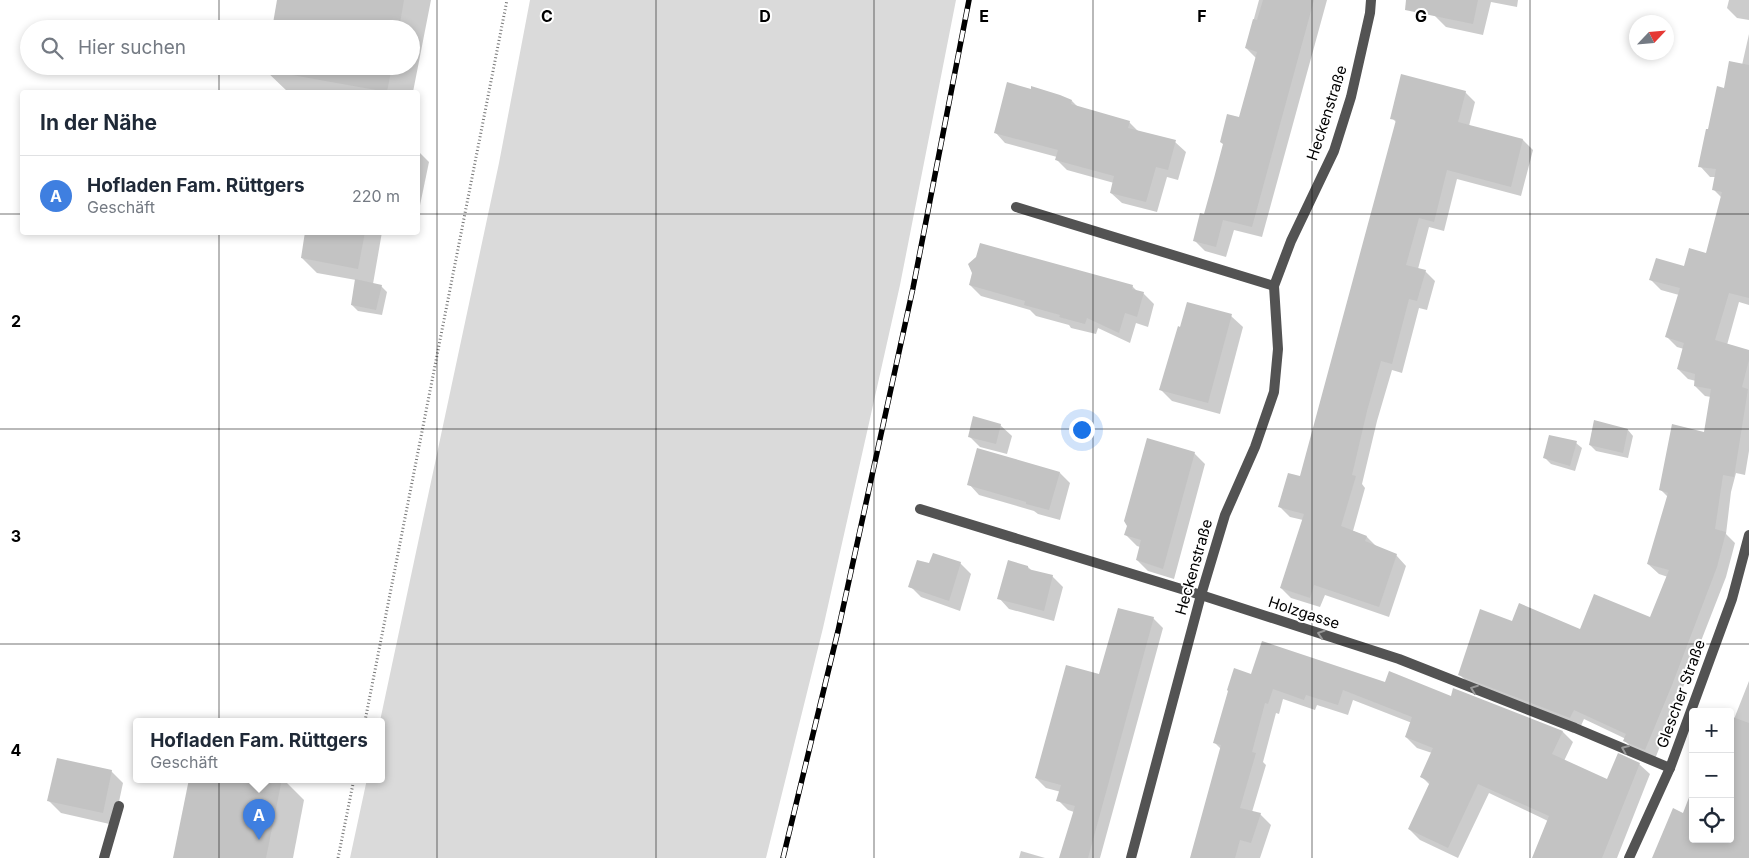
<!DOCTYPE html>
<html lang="de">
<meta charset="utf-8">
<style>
:root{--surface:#fff;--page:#f6f6f7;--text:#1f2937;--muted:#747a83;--line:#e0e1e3;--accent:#000}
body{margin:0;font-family:Inter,sans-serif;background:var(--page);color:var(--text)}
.controls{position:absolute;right:15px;bottom:15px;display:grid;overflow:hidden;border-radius:5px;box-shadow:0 2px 8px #0003}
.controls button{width:45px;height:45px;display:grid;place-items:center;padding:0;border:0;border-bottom:1px solid var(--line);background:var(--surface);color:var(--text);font:25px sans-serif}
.compass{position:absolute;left:1629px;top:15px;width:45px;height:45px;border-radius:50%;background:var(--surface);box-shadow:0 2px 8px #0003;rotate:64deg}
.you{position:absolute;left:1081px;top:429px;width:18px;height:18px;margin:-12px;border:4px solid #fff;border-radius:50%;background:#1a73e8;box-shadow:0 0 0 8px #1a73e833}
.badge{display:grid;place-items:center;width:32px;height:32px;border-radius:50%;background:var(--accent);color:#fff;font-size:16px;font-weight:700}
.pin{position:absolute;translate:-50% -41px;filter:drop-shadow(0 1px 2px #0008)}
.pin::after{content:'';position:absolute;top:26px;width:18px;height:15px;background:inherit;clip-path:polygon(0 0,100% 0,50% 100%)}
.popup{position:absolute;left:133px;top:718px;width:252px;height:65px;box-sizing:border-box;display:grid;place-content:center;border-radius:5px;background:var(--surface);filter:drop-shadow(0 1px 4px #0005);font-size:16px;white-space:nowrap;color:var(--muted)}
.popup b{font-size:19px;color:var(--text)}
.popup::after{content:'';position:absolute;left:50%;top:100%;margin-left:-10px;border:10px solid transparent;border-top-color:var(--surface)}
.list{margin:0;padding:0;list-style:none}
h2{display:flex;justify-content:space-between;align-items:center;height:65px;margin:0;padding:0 20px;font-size:21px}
h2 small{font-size:16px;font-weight:400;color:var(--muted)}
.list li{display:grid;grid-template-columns:32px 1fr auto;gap:15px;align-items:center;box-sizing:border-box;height:80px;padding:0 20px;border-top:1px solid var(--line)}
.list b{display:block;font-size:19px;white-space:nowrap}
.list p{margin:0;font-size:16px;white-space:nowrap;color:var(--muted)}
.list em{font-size:16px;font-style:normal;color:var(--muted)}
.icon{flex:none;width:28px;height:28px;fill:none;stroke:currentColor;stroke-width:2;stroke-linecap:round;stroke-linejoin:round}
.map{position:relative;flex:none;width:1749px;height:858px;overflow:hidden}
.search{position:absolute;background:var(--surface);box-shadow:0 2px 8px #0003;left:20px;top:20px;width:400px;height:55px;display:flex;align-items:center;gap:12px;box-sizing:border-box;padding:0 18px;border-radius:28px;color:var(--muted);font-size:19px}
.panel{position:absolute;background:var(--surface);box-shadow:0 2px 8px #0003;left:20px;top:90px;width:400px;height:145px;border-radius:5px}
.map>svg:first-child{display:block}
</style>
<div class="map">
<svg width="1749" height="858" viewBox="0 0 1749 858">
<rect width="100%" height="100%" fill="#fff"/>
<!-- green -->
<path fill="#dadada" d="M530 0H956L900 285 823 628 766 858H350L367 779H382V721H380L499 163Z"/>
<!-- shadow -->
<g fill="#0003">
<path d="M279 0H431L413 92H288L265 70 266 66H411V29H273Z"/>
<path d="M1259 0H1327L1262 237 1234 230 1226 257 1205 251 1194 240 1205 216 1240 118 1256 58 1246 48Z"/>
<path d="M1439 0H1518L1517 7 1491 2 1483 35 1446 27 1435 16Z"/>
<path d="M1729 0H1749V20L1737 18 1727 8Z"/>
<path d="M1749 34V305L1739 302 1727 345 1749 352V451L1745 475 1736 473 1731 492 1726 534 1735 543 1726 577 1655 759 1635 751 1625 741 1626 739 1584 719 1580 728 1469 684 1459 674 1513 622 1581 630 1651 618 1668 577 1659 574 1648 564 1668 497 1661 490 1705 433 1711 397 1705 396 1695 386 1696 381 1688 379 1678 369 1684 349 1677 347 1667 337 1679 295 1661 290 1651 280 1685 267 1707 254 1722 198 1714 190 1716 177H1710L1700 166 1709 130 1725 89 1742 65Z"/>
<path d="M1465 92 1475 102 1469 126 1523 140 1533 150 1521 196 1457 179 1444 231 1429 227 1418 269 1425 271 1435 281 1427 310 1419 308 1402 373 1392 370 1377 421 1362 484 1365 488 1353 531 1367 537 1377 547 1396 555 1406 566 1389 617 1325 595 1320 607 1291 598 1281 588 1303 520 1290 517 1280 507 1301 477 1397 123 1392 118Z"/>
<path d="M1072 101 1078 107 1129 122 1139 132 1175 142 1186 152 1178 180 1167 177 1157 212 1122 203 1111 193 1114 183 1067 170 1056 159 1057 157 1005 143 995 132Z"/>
<path d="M418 151 429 162 419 210H418Z"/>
<path d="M306 232H382L373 284 381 286 387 292 382 315 358 311 352 305 356 280 317 273 302 258Z"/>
<path d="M970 285 1132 286 1138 292 1143 293 1154 304 1148 327 1136 323 1130 343 1098 328 1096 334 1071 328 1069 325 1036 316 1030 310 981 296Z"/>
<path d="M1231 316 1243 327 1220 414 1172 401 1161 390 1181 328Z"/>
<path d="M1000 425 1012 436 1007 454 980 447 969 436Z"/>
<path d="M1628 430 1633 436 1628 458 1596 451 1590 445Z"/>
<path d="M1576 443 1582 448 1575 471 1551 464 1545 458Z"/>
<path d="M1194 453 1205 464 1174 579 1148 571 1137 560 1140 547 1137 546 1126 535Z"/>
<path d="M1060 473 1070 483 1060 520 1038 514 1034 511 979 495 969 484Z"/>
<path d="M960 563 971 574 960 611 921 597 910 586 930 565Z"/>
<path d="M1028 567 1032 571 1052 576 1063 587 1054 621 1009 609 999 598Z"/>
<path d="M1153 618 1163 628 1100 858H1061L1074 812 1068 810 1058 800 1061 792 1046 788 1036 778Z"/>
<path d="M1252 676 1385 683 1451 698 1454 689 1563 732 1573 742 1564 761 1607 780 1639 764 1650 774 1617 858H1533L1548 821 1489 793 1458 858 1420 840 1409 829 1430 785 1422 777 1432 753 1417 748 1406 737 1412 723 1353 700 1348 715 1317 705 1315 710 1283 699 1279 714 1276 713 1263 762 1266 765 1252 812 1260 814 1271 825 1260 858H1192L1221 749 1215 743Z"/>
<path d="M1749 681V858H1653L1693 839H1730L1734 719Z"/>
<path d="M111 771 123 783 114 825 61 813 49 801Z"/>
<path d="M190 779H283L304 800 293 858H175Z"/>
<path d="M1021 851 1045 858H1019Z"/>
</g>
<!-- building -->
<g fill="#c3c3c3">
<path d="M277 0H404L399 29H272Z"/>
<path d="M1263 0H1314L1252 227 1223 220 1216 247 1193 241 1200 213 1204 214 1214 178 1223 144 1220 142 1227 114 1239 117 1257 52 1245 48 1253 19 1257 20Z"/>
<path d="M1406 0H1478L1473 24 1405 10Z"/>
<path d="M1729 61 1749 65V298L1729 293 1715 340 1749 350V360L1742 387 1748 389 1734 477 1723 475 1715 529 1726 532 1717 567 1672 685 1645 750 1623 741 1626 734 1574 710 1570 718 1458 675 1480 609 1512 621 1519 603 1580 629 1594 594 1650 617 1669 570 1647 564 1668 493 1659 490 1672 424 1704 432 1711 389 1694 386 1695 374 1677 369 1684 343 1665 337 1680 288 1649 280 1656 258 1684 266 1689 248 1706 253 1722 192 1712 190 1716 169 1698 167 1706 129H1708L1717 86 1724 88Z"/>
<path d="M265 66H392L387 92 264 70Z"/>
<path d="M1401 74 1466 91 1458 122 1523 139 1511 187 1447 170 1434 222 1419 218 1406 265 1426 270 1417 301 1409 299 1392 364 1381 361 1367 411 1352 475 1356 476 1341 526 1367 536 1365 541 1397 554 1379 607 1314 585 1310 598 1280 588 1304 514 1278 507 1288 473 1300 476 1396 120 1390 119Z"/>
<path d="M1007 82 1031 89V86L1060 95 1072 100 1071 104 1130 121 1128 128 1176 140 1168 170 1156 167 1146 202 1110 193 1114 176 1055 160 1058 150 994 133Z"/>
<path d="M305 232H365L358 269 301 258Z"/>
<path d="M980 243 1133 285 1132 289 1144 292 1137 317 1125 313 1119 333 1087 318 1085 324 1059 317 1060 315 1024 305 1025 301 969 285 972 273 968 264 976 257Z"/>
<path d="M355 279 382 285 376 310 351 305Z"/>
<path d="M1187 302 1232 314 1208 403 1159 390 1178 326 1180 327Z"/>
<path d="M973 416 1001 424 996 444 968 437Z"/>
<path d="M1594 420 1628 429 1623 453 1589 445Z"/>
<path d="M1549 435 1577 441 1570 466 1543 458Z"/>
<path d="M1147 438 1195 452 1163 569 1136 560 1141 540 1124 535 1127 526 1124 521Z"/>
<path d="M977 448 1060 472 1049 510 1026 504V502L967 485Z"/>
<path d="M933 553 961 562 949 601 908 587 917 560 929 563Z"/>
<path d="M1008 560 1028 566V569L1053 575 1044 611 997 599Z"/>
<path d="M1118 608 1154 617 1088 858H1059L1075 806 1056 801 1061 785 1035 778 1066 665 1099 674Z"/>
<path d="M1262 641 1385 682 1389 671 1451 696 1453 688 1563 731 1552 754 1607 779 1618 753 1640 763 1602 858H1532L1549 816 1478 784 1448 848 1408 829 1430 782 1420 777 1433 748 1405 737 1412 717 1343 690 1338 705 1306 695 1304 700 1273 689 1268 704 1265 703 1252 752 1256 753 1240 808 1261 813 1251 843 1240 840 1235 858H1190L1221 745 1213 743 1228 691 1227 690 1234 668 1251 674Z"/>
<path d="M1730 716 1749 723V858H1652L1673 808 1683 813 1693 787V839H1730Z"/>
<path d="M57 758 112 770 103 813 47 801Z"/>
<path d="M189 779H282L266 858H173Z"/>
</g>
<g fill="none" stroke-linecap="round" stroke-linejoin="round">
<!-- path -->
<g stroke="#757575" stroke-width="3" stroke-dasharray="1 2.5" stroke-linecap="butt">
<path d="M365 721 507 0"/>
<path d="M338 858 354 779"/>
</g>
<!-- service -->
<path stroke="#535353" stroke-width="10" d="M104 858 119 806"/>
<!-- minor -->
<g stroke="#535353" stroke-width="10">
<path d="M1016 207 1274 286"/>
<path d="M920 509 1201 595 1399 659 1575 728 1670 768"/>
<path d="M1131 858 1201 595 1225 515 1255 447 1274 392 1278 349 1274 286 1291 241 1334 151 1351 97 1370 13 1371 0"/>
</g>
<!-- tertiary -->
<path stroke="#535353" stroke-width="10" d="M1629 858 1670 768 1732 599 1749 535"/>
<!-- rail casing -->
<g stroke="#000" stroke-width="5.5">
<path id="rail" d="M783 858 838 631 913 288 969 0"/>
</g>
<!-- rail -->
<use href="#rail" stroke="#fff" stroke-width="4" stroke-dasharray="11" stroke-linecap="butt"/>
</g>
<!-- one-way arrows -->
<defs><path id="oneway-chevron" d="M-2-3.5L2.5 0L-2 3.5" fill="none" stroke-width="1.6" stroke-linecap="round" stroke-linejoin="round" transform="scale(1.25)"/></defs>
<g stroke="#989898">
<use href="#oneway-chevron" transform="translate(1321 634) rotate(-162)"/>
<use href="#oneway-chevron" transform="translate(1474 689) rotate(-159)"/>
<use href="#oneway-chevron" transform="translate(1625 749) rotate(-157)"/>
</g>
<!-- grid -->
<path fill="none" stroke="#000" stroke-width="1" stroke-opacity="0.55" d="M219 0V29M437 0V858M656 0V858M874 0V858M1093 0V858M1312 0V858M1530 0V858M219 66V92M0 214H22M418 214H1749M219 232V858M0 429H1749M0 644H1749"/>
<g text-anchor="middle" stroke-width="4" stroke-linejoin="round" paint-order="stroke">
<!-- street labels -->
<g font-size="15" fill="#000" stroke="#fff">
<text transform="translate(1327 113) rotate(-72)" y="5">Heckenstraße</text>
<text transform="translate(1194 567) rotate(-74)" y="5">Heckenstraße</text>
<text transform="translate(1304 613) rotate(18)" y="5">Holzgasse</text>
<text transform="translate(1681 694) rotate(-70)" y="5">Glescher Straße</text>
</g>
</g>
<g font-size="16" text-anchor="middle" font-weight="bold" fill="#000" stroke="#fff" stroke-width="4" stroke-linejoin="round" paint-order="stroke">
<text x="547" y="22">C</text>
<text x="765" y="22">D</text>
<text x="984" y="22">E</text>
<text x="1202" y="22">F</text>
<text x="1421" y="22">G</text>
<text x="16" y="327">2</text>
<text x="16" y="542">3</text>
<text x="16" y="756">4</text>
</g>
</svg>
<div class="controls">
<button>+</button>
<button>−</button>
<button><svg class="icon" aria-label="locate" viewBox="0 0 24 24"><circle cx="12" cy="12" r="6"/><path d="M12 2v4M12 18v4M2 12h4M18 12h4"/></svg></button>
</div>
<svg class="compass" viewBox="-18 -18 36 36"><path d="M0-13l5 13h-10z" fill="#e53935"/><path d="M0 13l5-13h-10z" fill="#747a83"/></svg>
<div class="you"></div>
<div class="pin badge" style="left:259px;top:840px;background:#3f7fe0">A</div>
<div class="popup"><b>Hofladen Fam. Rüttgers</b>Geschäft</div>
<div class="search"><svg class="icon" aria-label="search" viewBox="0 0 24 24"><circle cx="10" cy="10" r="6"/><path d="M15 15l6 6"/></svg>Hier suchen</div>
<section class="panel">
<h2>In der Nähe<small></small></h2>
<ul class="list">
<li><span class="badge" style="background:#3f7fe0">A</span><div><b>Hofladen Fam. Rüttgers</b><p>Geschäft</p></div><em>220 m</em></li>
</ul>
</section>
</div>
